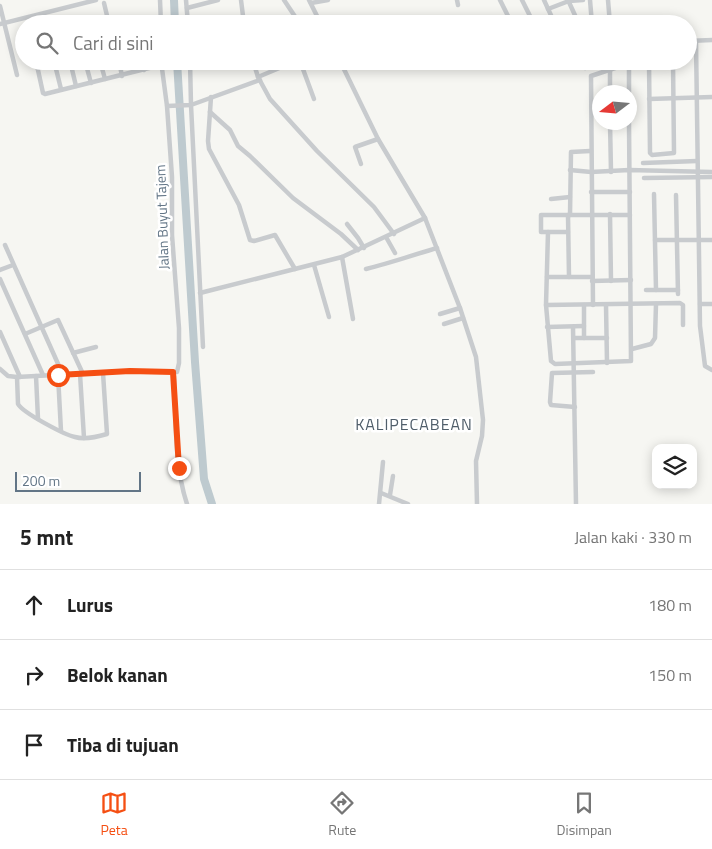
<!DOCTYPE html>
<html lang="id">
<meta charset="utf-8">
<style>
:root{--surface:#fff;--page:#f6f6f6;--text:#222;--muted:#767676;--line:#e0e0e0;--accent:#f54f13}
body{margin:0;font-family:"Titillium Web",sans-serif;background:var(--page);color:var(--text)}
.controls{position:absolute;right:15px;bottom:15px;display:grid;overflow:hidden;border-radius:10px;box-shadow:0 2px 12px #0003}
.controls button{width:45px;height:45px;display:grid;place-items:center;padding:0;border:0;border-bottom:1px solid var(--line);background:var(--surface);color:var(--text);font:25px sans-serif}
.compass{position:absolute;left:592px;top:85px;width:45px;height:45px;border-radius:50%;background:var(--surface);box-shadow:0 2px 12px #0003;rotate:254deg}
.scale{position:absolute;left:15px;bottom:12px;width:126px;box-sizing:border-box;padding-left:5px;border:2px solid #627586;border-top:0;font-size:14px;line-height:18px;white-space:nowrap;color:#627586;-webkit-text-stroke:4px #fff;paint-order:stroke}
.stop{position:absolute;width:15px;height:15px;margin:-11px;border:4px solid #f54f13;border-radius:50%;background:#fff}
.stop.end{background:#f54f13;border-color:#fff;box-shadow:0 1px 5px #0008}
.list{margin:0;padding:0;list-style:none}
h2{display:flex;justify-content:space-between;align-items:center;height:65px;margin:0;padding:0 20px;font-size:21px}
h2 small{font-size:16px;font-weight:400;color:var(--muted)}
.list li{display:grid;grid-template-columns:32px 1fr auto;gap:15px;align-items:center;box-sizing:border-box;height:70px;padding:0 20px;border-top:1px solid var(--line)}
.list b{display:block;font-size:19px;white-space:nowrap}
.list em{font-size:16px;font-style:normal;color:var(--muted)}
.icon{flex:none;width:28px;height:28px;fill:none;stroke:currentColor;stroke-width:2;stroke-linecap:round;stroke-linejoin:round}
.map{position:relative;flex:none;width:712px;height:504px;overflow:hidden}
.search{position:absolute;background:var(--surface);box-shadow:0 2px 12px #0003;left:15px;right:15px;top:15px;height:55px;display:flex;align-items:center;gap:12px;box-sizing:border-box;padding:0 18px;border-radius:28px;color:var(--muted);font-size:19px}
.sheet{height:275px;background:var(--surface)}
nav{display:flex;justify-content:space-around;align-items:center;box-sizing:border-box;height:70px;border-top:1px solid var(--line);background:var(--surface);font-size:14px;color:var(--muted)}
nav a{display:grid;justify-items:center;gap:2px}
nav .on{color:var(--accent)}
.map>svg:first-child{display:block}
</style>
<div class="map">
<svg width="712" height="504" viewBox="0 0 712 504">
<rect width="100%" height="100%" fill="#f6f6f2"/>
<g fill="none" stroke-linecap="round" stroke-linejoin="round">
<!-- river -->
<g stroke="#becacf" stroke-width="8">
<path d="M174 0 175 24"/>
<path d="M177 61 195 362 204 479 212 504"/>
</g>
<!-- minor -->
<g stroke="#c8cbce" stroke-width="4.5">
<path d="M160 0 161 24"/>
<path d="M186 0 188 24"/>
<path d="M241 0 244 24"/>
<path d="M284 0 300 24"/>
<path d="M309 0 321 24"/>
<path d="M457 0 458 5"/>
<path d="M500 0 512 24"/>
<path d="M522 0 534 24"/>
<path d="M544 0 555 24"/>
<path d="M568 0 579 24"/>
<path d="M590 0 592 24"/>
<path d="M608 0 610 24"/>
<path d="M104 3 109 24"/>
<path d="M311 3 328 0"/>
<path d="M0 6 17 75"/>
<path d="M187 8 218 0"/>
<path d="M548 9 569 1 583 0"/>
<path d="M0 24 96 0"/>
<path d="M92 24 108 20"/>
<path d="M688 41 712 40"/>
<path d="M696 41 700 326 705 366 712 370"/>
<path d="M36 61 43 93 45 94 161 65"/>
<path d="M54 61 61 89"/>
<path d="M70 61 76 86"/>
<path d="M85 61 91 83"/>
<path d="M100 61 105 79"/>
<path d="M119 61 122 76"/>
<path d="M141 61 144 70"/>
<path d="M161 61 167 106 172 177V235L179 328V363L177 372"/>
<path d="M253 61 258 77 270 99 317 151 374 207 394 234"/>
<path d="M300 61 314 99"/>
<path d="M340 61 378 139 425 218 460 308 476 357 483 420 482 436 476 461 477 504"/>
<path d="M573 61 574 63 585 68 610 61"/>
<path d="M649 61 650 153 652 155 674 153 673 61"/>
<path d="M610 70V92"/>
<path d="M258 77 296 61"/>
<path d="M211 97 208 141 209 149 239 205 250 240 254 241 275 235 295 269"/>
<path d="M649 99 712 97"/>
<path d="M167 106 191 105 190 61"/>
<path d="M210 112 230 130 238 146 250 156 293 198 341 234 358 250"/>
<path d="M610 122 611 172"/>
<path d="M643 163 697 161"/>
<path d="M361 164 355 147 378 139"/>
<path d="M570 170 591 172 629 170 712 172"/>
<path d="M644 178 712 177"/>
<path d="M591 192H630"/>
<path d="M654 194 656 290"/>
<path d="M676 195 678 294"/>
<path d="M551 199 570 197"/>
<path d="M610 214 611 281"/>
<path d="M568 215 569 277"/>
<path d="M570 215 571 152 590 151"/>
<path d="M347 224 358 238 364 248"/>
<path d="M548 232 546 305 551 361 555 364 631 361 629 122"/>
<path d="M568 232H541V215H630"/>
<path d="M386 237 395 253"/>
<path d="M655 240H712"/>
<path d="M5 245 63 375"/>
<path d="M342 257 353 319"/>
<path d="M314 265 329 317"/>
<path d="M366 269C391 263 413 255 437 248"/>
<path d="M0 270 13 265"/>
<path d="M547 277H592"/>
<path d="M0 279 43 375"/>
<path d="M592 281 631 280"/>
<path d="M646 290H678"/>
<path d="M200 293 342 257 425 218"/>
<path d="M700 304H712"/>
<path d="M546 305 680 303 683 305V325"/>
<path d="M584 305V338"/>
<path d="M593 305 591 76 627 64 629 66V92"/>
<path d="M606 305 607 363"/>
<path d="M440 314 460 308"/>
<path d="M444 324 463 318"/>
<path d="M547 327 584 326"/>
<path d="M573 327 576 504"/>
<path d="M0 332 20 377"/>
<path d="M25 334 58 320 83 374"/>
<path d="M574 338H607"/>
<path d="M203 347 191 105 260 80"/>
<path d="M632 349 651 344 655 338 656 304"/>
<path d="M73 353 96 347"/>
<path d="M0 369 8 376 17 377 130 371 173 372"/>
<path d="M80 374 84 438"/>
<path d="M58 375 61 431"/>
<path d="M36 376 38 419"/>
<path d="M174 376C176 417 174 465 187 504"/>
<path d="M17 377 18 404C23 413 65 435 75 437 85 440 97 437 107 434L103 373"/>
<path d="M575 407 551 405 550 402 552 373 593 372"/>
<path d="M381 493 408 504"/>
<path d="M390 495 393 476"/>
<path d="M379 504 383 462"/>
</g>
</g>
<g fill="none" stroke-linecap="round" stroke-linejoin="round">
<!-- route -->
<path stroke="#f54f13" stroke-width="6" d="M58 375 130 371 173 372 179 468"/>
</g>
<g text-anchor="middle" stroke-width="5" stroke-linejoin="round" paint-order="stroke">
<!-- street labels -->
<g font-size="14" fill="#627586" stroke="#fff">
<text transform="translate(162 217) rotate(-92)" y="5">Jalan Buyut Tajem</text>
</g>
<!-- quarter labels -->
<g font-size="16" letter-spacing="1" fill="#505e6a" stroke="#fff">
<text x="414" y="430">KALIPECABEAN</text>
</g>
</g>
</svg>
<div class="controls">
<button><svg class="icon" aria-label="layers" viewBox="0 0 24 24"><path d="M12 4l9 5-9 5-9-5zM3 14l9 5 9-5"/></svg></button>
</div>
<svg class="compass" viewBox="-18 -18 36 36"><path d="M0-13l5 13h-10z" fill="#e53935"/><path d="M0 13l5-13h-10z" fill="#767676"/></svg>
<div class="scale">200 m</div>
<div class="stop" style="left:58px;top:375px"></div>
<div class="stop end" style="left:179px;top:468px"></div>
<div class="search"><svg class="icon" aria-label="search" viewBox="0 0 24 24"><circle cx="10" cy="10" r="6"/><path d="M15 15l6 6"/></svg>Cari di sini</div>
</div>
<section class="sheet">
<h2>5 mnt<small>Jalan kaki · 330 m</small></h2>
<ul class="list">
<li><svg class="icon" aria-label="ahead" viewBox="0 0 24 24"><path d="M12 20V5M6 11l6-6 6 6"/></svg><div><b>Lurus</b></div><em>180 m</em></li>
<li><svg class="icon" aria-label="right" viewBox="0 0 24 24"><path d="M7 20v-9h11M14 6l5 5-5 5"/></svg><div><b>Belok kanan</b></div><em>150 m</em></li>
<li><svg class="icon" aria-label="arrive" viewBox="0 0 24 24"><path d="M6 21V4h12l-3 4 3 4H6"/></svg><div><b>Tiba di tujuan</b></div></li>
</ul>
</section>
<nav>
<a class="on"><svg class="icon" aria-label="map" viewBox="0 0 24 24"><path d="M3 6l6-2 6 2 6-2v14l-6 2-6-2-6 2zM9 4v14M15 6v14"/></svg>Peta</a>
<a><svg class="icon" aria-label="directions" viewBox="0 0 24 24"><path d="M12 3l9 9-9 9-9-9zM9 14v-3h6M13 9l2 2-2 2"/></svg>Rute</a>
<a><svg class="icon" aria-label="saved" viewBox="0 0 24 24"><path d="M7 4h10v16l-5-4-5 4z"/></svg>Disimpan</a>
</nav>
